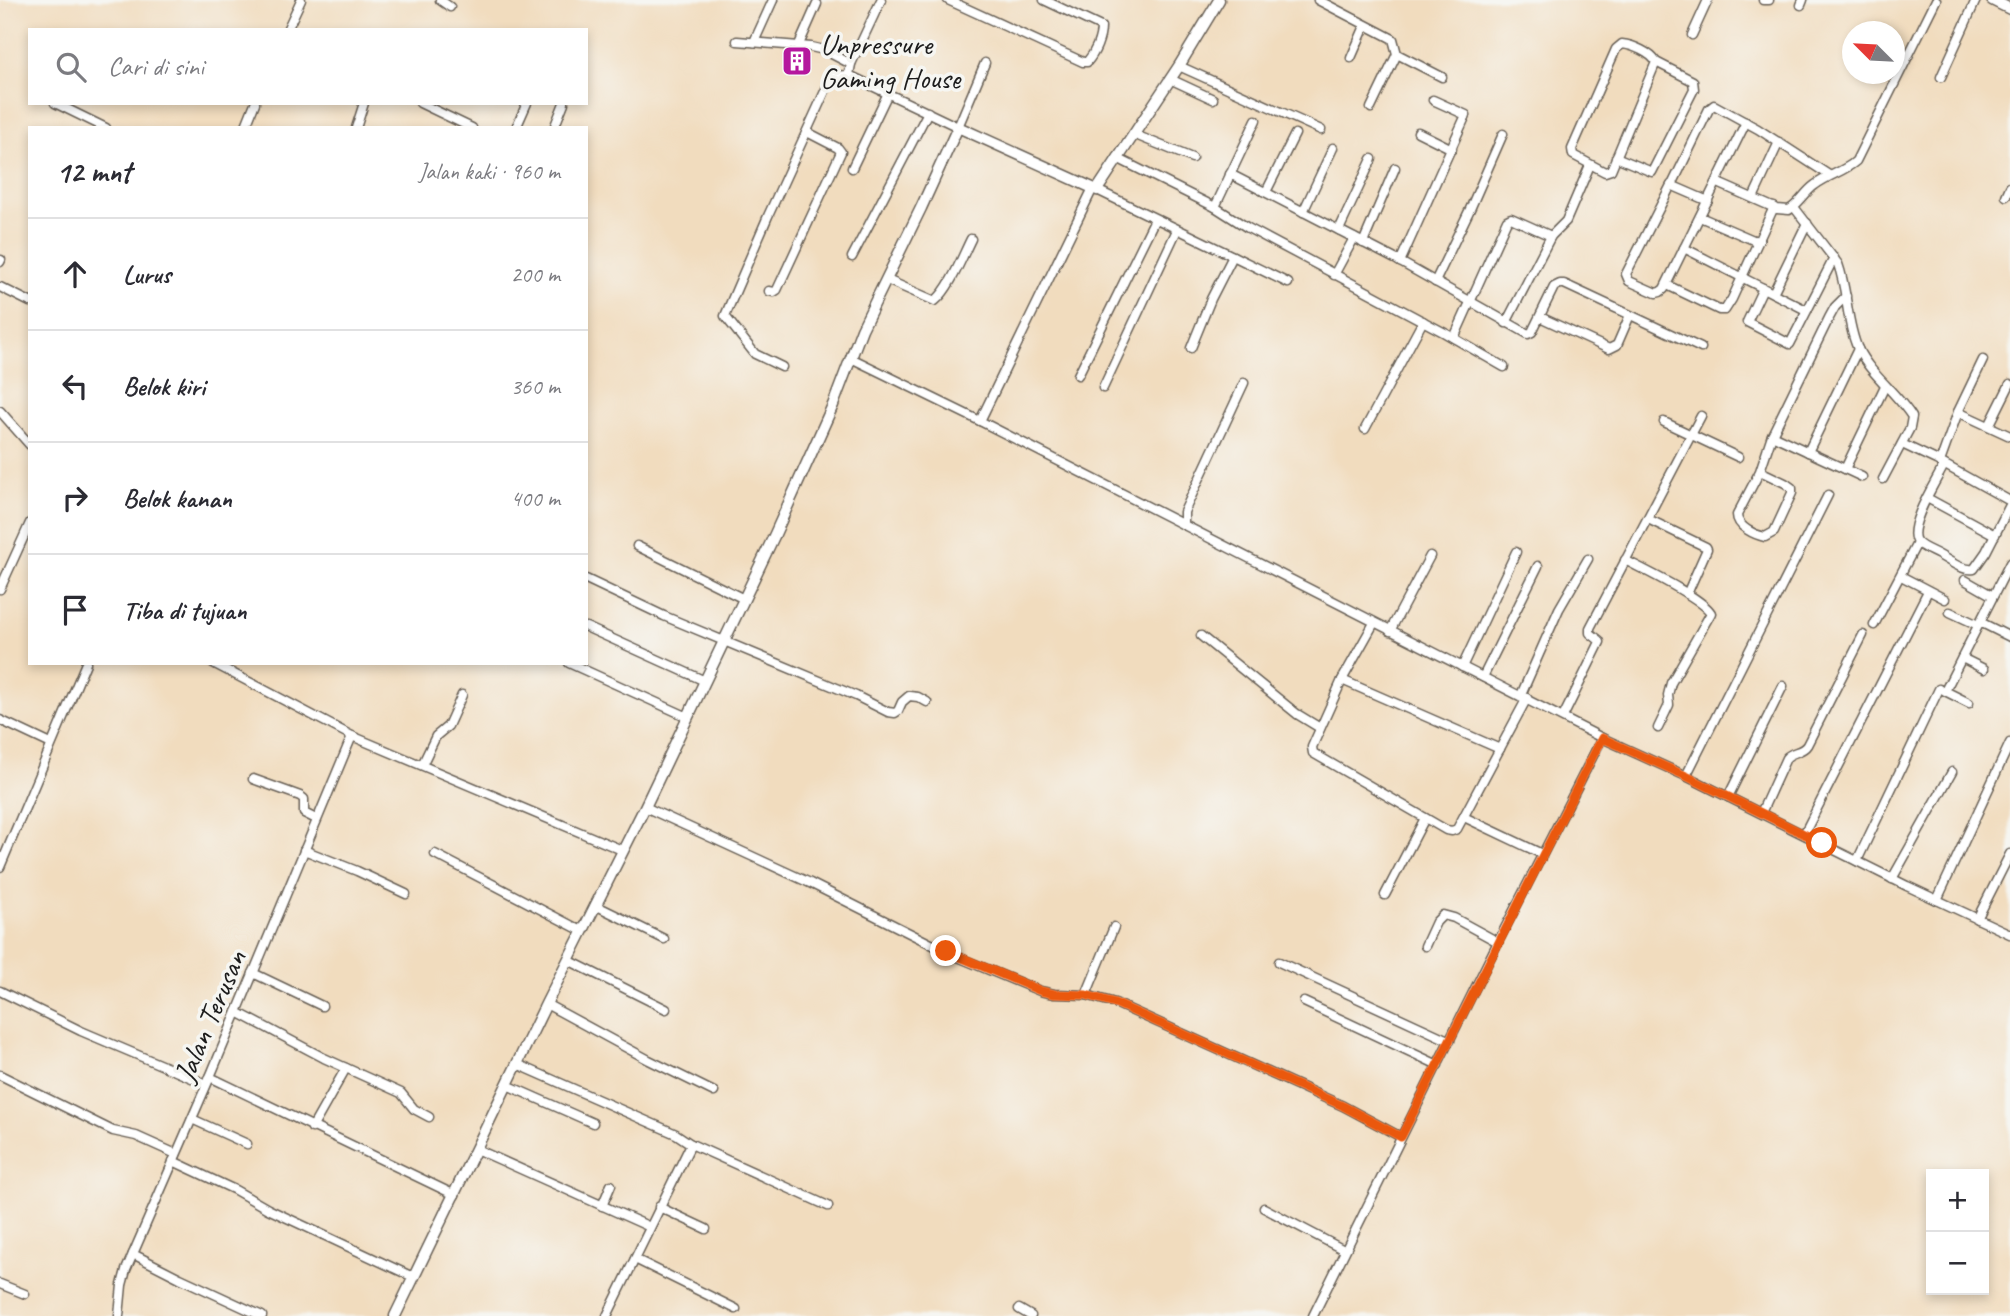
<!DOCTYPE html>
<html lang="id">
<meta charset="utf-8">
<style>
:root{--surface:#fff;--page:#f2f2f3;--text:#2b2b33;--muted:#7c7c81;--line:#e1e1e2}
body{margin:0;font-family:Caveat,sans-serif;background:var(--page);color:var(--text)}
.controls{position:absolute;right:21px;bottom:21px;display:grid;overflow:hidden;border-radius:0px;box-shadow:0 4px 10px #0003}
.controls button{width:63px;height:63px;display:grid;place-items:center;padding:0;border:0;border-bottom:2px solid var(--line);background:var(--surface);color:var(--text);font:35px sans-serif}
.compass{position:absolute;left:1842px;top:21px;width:63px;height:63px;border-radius:50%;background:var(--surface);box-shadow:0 4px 10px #0003;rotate:294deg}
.stop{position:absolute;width:21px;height:21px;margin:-16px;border:5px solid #ea580c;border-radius:50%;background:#fff}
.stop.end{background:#ea580c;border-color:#fff;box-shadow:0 2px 7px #0008}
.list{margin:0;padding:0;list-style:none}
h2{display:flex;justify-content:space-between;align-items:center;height:91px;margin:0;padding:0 28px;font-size:30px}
h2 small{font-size:23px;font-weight:400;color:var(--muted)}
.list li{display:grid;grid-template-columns:46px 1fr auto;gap:21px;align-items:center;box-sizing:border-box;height:112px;padding:0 28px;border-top:2px solid var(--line)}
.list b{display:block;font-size:26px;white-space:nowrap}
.list em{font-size:23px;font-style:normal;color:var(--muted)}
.icon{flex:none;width:38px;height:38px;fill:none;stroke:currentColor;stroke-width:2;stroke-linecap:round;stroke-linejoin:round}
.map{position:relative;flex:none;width:2010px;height:1316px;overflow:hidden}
.search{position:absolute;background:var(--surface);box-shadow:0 4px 10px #0003;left:28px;top:28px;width:560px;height:77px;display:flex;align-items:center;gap:18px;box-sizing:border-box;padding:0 24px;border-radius:0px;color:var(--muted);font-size:26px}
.panel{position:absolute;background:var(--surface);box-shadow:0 4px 10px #0003;left:28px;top:126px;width:560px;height:539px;border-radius:0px}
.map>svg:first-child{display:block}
</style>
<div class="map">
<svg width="2010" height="1316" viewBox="0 0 2010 1316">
<rect width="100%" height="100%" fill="#f6f6f2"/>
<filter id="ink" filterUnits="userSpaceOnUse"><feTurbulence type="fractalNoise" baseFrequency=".0143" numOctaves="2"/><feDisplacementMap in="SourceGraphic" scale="14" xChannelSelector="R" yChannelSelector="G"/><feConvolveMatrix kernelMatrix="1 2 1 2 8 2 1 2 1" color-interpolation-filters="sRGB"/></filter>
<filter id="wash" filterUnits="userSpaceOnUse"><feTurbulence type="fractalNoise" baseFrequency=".00686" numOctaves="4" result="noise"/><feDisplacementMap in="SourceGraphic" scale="28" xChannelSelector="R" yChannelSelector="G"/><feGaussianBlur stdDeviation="1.57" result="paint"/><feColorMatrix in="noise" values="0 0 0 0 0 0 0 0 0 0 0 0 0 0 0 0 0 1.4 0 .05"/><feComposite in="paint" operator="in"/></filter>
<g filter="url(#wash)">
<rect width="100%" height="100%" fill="#f1dcbe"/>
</g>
<g filter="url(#ink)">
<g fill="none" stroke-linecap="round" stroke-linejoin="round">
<!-- minor casing -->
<g stroke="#675f55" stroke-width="11">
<g id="minor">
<path d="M440 0 450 7"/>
<path d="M881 0 851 64 849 75 958 127 985 63"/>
<path d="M948 0 1083 62H1087C1095 53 1101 39 1101 27L1044 0"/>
<path d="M1318 0 1393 39 1397 54 1442 77"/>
<path d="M1763 0H1769"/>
<path d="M1801 5 1803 0"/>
<path d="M287 30 301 0"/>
<path d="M1692 35 1708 0"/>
<path d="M737 41 811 47 824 50 851 64"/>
<path d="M754 42 773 0"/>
<path d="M1622 44C1633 45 1651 53 1656 62L1611 170 1605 172 1573 155 1572 149 1616 49Z"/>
<path d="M798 47 817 4"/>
<path d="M1351 58 1365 26"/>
<path d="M1179 66 1321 130"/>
<path d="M1941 77 1976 0"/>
<path d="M1170 79 1213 99"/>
<path d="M55 103 106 128"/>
<path d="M420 103 472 128"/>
<path d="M1371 108 1397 54"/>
<path d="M245 128 255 103"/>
<path d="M356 128 364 103"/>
<path d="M516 128 527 103"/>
<path d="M554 128 564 103"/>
<path d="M1418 132 1452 149"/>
<path d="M1133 134 1192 158"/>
<path d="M1616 157 1652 172 1694 89 1693 81 1656 62"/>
<path d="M1117 158 1215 207 1248 228 1445 333 1504 367"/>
<path d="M852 168 888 93"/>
<path d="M1230 174 1395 259 1528 334 1532 332 1554 287 1560 284H1564L1701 348"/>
<path d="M1718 183 1777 209 1789 210C1800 203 1805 192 1815 185 1828 175 1845 171 1856 161L1936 0"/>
<path d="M1672 185 1709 109 1714 105 1758 129 1829 175"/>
<path d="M1097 190 1233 256 1211 299 1191 348"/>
<path d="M1266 192 1295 134"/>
<path d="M2006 196 2010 187"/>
<path d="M1753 198 1779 142"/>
<path d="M1708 201 1671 185 1626 274 1629 281 1656 293 1660 292 1664 289 1746 122"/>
<path d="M1215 207 1256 120"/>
<path d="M1794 207 1838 264C1848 291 1846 322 1858 349 1870 374 1897 393 1912 417L1910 428 1883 479"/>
<path d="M1303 212 1333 148"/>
<path d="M1700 217 1758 242"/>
<path d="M1339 230 1372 159"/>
<path d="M1363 243 1395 168"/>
<path d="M1684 248 1806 310"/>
<path d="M1233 256 1288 283"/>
<path d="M852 257 928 112"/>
<path d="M0 262 1 260"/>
<path d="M1400 262 1466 115 1433 100"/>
<path d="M1334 275 1354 238"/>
<path d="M887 280 935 301C950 289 962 257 971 239"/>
<path d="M1435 282 1471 207 1503 134"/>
<path d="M1667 285 1719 310H1725L1732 299 1774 207"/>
<path d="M0 287 30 302"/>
<path d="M1763 288 1747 322 1790 344 1834 258"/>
<path d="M769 291 774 292 777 290 841 152 838 148 807 132"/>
<path d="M1773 293 1807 223"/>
<path d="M1540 317 1609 349 1617 345 1630 315"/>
<path d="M1506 323 1551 236 1566 221 1590 165"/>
<path d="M1454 338 1507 220 1511 218 1551 236"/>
<path d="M851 358 980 421 1602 738 1498 942 1313 1316"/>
<path d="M782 367 755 354 725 316 768 216 832 76 849 75"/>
<path d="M1078 375 1155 219"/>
<path d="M1103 388 1177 230"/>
<path d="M0 411 30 445"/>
<path d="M1958 412 1983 360"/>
<path d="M980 421 1093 188"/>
<path d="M1664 422 1738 457"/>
<path d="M1989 426 2010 384"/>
<path d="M1365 429 1423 321"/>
<path d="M1772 435 1862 477"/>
<path d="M1902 444 1936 460 2010 501"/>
<path d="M1808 452 1858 349"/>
<path d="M1940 462 1958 412 2010 436"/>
<path d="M1944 465C1937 480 1907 526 1916 541 1920 547 1932 551 1939 555 1950 561 1962 571 1974 569L1986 552 2010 505"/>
<path d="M1845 469 1885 386"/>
<path d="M1760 471 1785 483 1792 488V493L1774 532 1765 537C1755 535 1737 527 1737 515L1760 471 1772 435 1829 318 1835 307 1846 296"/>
<path d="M1927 498 1995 535"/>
<path d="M1648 519 1706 547 1707 549 1687 594"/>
<path d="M1184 525V512L1244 383"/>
<path d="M637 546 744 599"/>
<path d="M1625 560C1644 570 1701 597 1711 613L1671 683 1668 695 1669 705 1658 728"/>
<path d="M1901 576 1945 599"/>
<path d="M586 579 664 616 856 696 888 712 895 713 898 711 902 702 909 696 918 697 927 702"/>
<path d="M1965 580 1993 596"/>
<path d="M0 589 30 523"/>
<path d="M1950 612 1978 625"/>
<path d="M1980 622 2010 563"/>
<path d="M1374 623 1342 680 1312 747 1313 753 1446 830 1452 831 1457 829 1527 698"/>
<path d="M1874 625 1917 543"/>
<path d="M586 627 705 681"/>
<path d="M1390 631 1430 556"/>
<path d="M1201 636 1297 714 1320 728"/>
<path d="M1962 658 1984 669"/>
<path d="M213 663 352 736 622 850"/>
<path d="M569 663 688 717"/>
<path d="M1462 667 1516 552"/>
<path d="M1483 677 1538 566"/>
<path d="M1342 680 1500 749"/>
<path d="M1521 695 1559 609 1588 559"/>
<path d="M1969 703 1945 691 1980 622 2010 637"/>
<path d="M1563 717 1600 642 1599 640 1590 633V628L1701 416"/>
<path d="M0 720 51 744"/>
<path d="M1602 738 1686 776 1907 886 2010 934"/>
<path d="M422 765 436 736 448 726 462 695"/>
<path d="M1686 776 1828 495"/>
<path d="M253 779 300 796 304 799V813L316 819"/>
<path d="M1728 797 1783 686"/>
<path d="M645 807 810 883 953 955 1040 991 1054 994 1086 995 1115 1003 1343 1106 1401 1137"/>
<path d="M1761 813 1786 758C1792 751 1802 753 1807 745L1863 635"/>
<path d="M1464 817 1542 854"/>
<path d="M1804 834 1928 591"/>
<path d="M304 850 357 871 406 894"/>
<path d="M435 854 582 931"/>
<path d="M1857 861 1939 689"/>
<path d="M0 867 86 663"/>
<path d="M1892 879 1952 772"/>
<path d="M1385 895 1425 818"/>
<path d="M1937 900 2010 743"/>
<path d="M595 905 664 939"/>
<path d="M1977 919 2010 854"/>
<path d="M1425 946 1436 922 1443 915 1454 918 1498 942"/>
<path d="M568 960 666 1009"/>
<path d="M1279 962 1450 1041"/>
<path d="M253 973 322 1006"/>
<path d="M0 991 81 1031 206 1084"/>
<path d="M1086 995 1114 927"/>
<path d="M1304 1002 1438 1065"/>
<path d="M546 1004 649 1060 714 1092"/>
<path d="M237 1012 324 1058 401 1093 414 1109 429 1117"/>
<path d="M517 1064 676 1134 691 1144 607 1316"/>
<path d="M0 1075 113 1131 136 1136 176 1154"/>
<path d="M210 1077 455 1195"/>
<path d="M507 1085 593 1123"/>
<path d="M192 1119 247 1144"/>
<path d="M312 1128 346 1068"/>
<path d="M691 1144 828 1206"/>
<path d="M476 1149 650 1227"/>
<path d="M173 1161 235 1190 268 1209 413 1277"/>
<path d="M602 1206 611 1185"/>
<path d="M659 1207 706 1229"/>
<path d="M1264 1208 1344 1250"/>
<path d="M133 1254 180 1278 262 1316"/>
<path d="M635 1259 736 1309"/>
<path d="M0 1284 25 1294"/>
<path d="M1019 1309 1031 1316"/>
<path d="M119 1316 122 1285 126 1270 210 1077 352 736"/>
</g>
</g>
<!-- tertiary casing -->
<g stroke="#675f55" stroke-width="13">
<g id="tertiary">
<path d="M1992 0 2010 9"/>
<path d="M395 1316 546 1004 645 807 775 534 833 405 862 329 921 208 958 127 1097 190 1179 66 1219 0"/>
</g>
</g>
<!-- minor -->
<use href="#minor" stroke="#fff" stroke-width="8"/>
<!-- tertiary -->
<use href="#tertiary" stroke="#fff" stroke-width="10"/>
</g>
</g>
<g fill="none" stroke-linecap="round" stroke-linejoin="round" filter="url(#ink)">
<!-- route -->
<path stroke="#ea580c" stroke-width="9" d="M946 951 1041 991 1054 994 1086 995 1115 1003 1343 1106 1401 1137 1602 738 1686 776 1822 843"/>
</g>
<!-- icons -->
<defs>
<g id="building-square" transform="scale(1.575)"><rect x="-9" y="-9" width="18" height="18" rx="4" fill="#b5179e" stroke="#f6f6f2"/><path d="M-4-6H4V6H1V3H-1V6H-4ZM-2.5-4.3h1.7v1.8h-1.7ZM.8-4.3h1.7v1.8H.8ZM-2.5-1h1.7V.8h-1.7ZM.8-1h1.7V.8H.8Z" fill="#fff"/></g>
</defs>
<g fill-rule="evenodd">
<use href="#building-square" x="797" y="61"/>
</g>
<g text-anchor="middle" stroke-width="7" stroke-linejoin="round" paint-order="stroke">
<!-- poi labels -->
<g font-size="30" fill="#1c1c1c" stroke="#f6f6f2" text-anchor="start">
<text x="820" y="54">Unpressure<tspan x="820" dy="34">Gaming House</tspan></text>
</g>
<!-- street labels -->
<g font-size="30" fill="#1c1c1c" stroke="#f6f6f2">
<text transform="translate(210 1016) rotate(-67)" y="10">Jalan Terusan</text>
</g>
</g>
</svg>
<div class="controls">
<button>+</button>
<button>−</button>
</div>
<svg class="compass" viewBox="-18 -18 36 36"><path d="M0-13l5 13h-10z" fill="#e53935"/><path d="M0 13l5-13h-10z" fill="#7c7c81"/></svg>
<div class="stop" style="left:1822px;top:843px"></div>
<div class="stop end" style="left:946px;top:951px"></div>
<div class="search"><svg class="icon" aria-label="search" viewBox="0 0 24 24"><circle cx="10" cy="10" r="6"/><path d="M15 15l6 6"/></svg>Cari di sini</div>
<section class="panel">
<h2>12 mnt<small>Jalan kaki · 960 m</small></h2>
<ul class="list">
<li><svg class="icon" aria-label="ahead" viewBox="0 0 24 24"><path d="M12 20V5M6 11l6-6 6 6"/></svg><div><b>Lurus</b></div><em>200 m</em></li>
<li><svg class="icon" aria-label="left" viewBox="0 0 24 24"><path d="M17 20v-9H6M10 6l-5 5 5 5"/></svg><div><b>Belok kiri</b></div><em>360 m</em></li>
<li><svg class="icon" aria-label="right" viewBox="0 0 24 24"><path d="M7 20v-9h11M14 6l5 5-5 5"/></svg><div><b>Belok kanan</b></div><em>400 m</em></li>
<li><svg class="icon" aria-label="arrive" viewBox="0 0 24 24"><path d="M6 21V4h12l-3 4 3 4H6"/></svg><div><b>Tiba di tujuan</b></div></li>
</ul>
</section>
</div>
